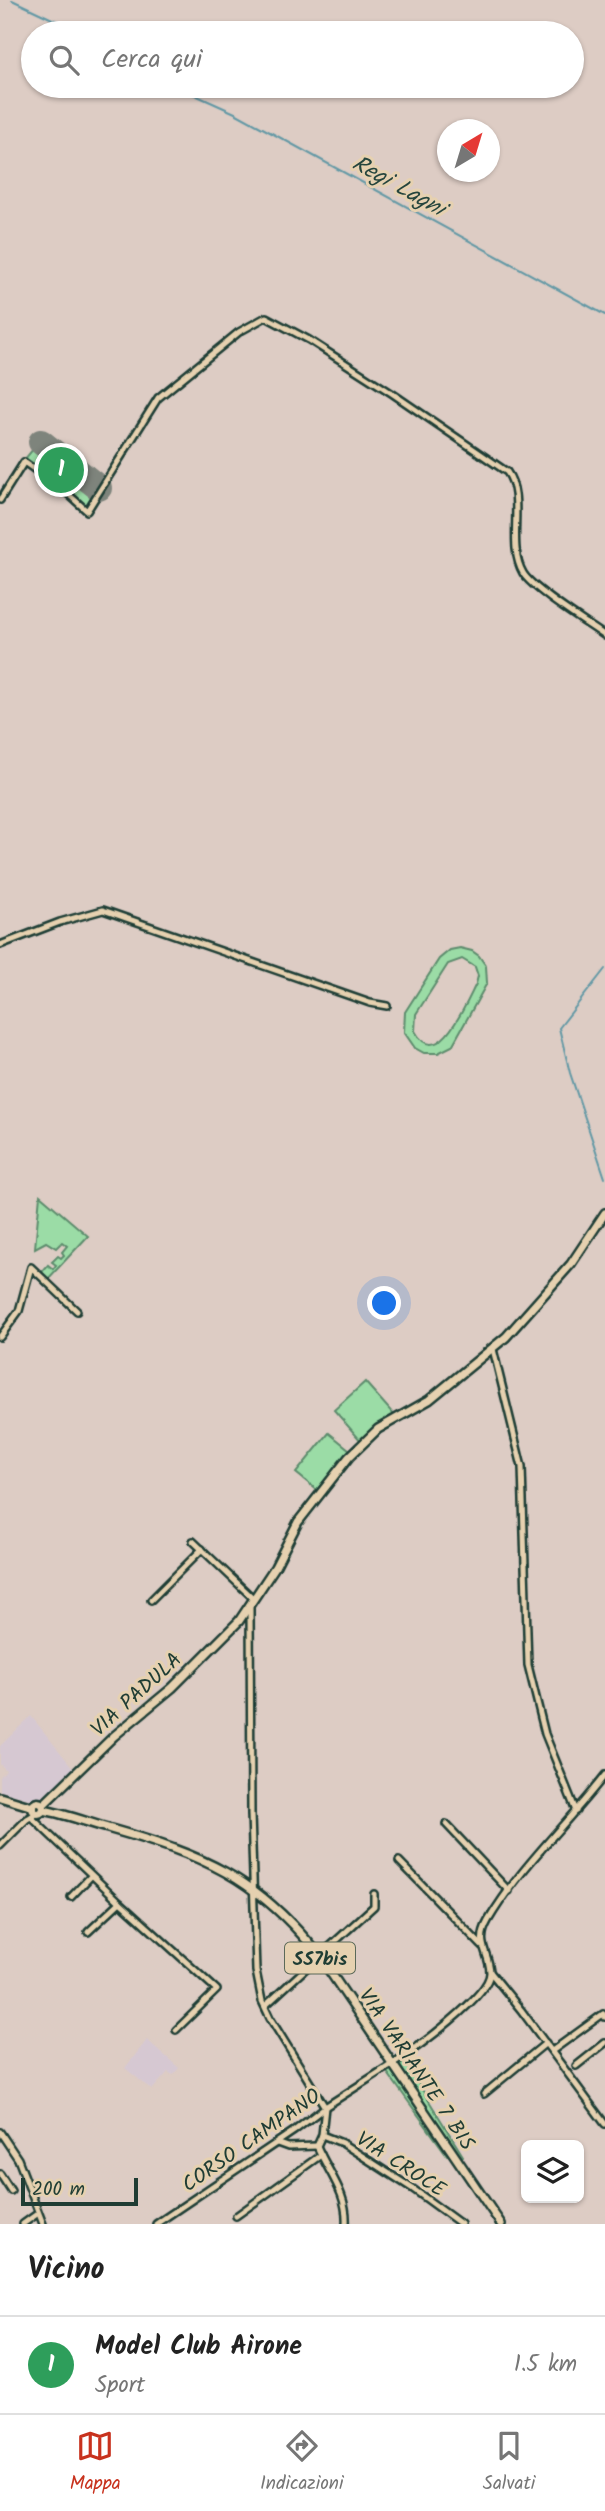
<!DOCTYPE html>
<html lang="it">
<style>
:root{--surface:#fff;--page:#f2f2f2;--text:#222;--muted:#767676;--line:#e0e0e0;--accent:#c8321e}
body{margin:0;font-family:Kalam,sans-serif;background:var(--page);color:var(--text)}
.controls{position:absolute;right:21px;bottom:21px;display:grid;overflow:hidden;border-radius:10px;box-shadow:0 2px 5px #0004}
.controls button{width:63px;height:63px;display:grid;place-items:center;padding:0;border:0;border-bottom:2px solid var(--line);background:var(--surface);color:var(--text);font:35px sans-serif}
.compass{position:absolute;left:437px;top:119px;width:63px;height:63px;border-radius:50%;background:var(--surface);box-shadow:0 2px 5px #0004;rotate:38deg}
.scale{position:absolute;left:21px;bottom:18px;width:117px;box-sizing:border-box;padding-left:7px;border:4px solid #1f3d34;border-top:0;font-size:19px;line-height:24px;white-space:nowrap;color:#1f3d34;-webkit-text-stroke:5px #e6d1b0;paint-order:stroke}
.you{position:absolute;left:385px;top:1304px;width:24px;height:24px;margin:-18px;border:5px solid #fff;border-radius:50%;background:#1a73e8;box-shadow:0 0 0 10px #1a73e833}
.badge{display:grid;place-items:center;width:46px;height:46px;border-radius:50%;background:var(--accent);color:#fff;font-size:23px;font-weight:700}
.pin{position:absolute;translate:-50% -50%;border:4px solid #fff;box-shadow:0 2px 7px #0006}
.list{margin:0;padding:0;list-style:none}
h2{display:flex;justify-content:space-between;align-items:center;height:91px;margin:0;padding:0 28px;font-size:30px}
h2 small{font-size:23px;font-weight:400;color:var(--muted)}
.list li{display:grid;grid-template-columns:46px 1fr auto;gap:21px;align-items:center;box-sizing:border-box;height:98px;padding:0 28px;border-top:2px solid var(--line)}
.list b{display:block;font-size:26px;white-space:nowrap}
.list p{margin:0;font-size:23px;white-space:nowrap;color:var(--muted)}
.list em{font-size:23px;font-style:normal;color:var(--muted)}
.icon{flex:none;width:38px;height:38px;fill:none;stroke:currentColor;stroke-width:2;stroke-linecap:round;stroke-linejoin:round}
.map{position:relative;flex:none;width:605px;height:2224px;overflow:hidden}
.search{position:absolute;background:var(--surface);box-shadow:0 2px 5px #0004;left:21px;right:21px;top:21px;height:77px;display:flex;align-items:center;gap:18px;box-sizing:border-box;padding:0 24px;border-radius:38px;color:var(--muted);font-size:26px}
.sheet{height:189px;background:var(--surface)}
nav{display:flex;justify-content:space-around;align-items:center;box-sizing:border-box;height:98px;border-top:2px solid var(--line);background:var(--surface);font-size:19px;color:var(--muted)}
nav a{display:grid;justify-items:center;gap:4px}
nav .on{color:var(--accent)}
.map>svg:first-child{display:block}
</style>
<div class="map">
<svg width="605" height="2224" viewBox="0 0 605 2224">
<rect width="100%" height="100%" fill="#ddccc4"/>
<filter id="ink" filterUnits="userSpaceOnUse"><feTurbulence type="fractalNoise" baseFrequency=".0143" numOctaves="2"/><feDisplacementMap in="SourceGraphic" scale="14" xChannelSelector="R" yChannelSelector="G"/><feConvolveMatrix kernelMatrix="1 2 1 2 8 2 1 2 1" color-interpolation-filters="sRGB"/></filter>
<g filter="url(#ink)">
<!-- built -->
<g fill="#d6c8d2">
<path d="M31 1716 73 1768 43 1797 29 1799 0 1791V1777L6 1770 0 1764V1746Z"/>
<path d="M147 2040 179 2068 173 2075 168 2072 152 2090 125 2068Z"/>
</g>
<!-- green -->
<g fill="#9bdca6" stroke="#5d8c6d" stroke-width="2" fill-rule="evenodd">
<path d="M43 437 103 484 87 508 24 460Z"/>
<path d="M460 948 472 951 479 956 486 966 487 983 452 1046 438 1053H424L415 1048 404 1032 405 1012 439 959 450 950ZM462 959 475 967 478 976 476 984C467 1001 438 1073 415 1031L416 1014 448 964Z"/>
<path d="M40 1195 88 1236 47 1280 41 1273 48 1265 53 1269 56 1265 52 1262 58 1256 61 1258 64 1255 62 1252 67 1246 62 1242 56 1248 46 1242 35 1248Z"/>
<path d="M365 1382 396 1417 361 1441 334 1410Z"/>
<path d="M329 1433 350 1450 317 1490 296 1473Z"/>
<path d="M405 2062 463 2156 460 2158 399 2066Z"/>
<path d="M392 2069 450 2153 447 2155 387 2072Z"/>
</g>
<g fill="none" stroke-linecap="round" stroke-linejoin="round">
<!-- stream -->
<g stroke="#6298a5" stroke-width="2">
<path d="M12 0 82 33"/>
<path d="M175 86 235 113 605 315"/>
<path d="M605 969 559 1028 570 1073 605 1178"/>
</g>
<!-- runway -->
<path stroke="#7e847c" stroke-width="26" d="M41 442 99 488"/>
<!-- minor casing -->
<g stroke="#1f3d34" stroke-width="10">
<g id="minor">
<path d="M0 500 24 462 67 493 87 511 158 398 239 332 266 317 309 340 393 394 507 472C526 498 506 544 523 573 532 589 588 624 605 636"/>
<path d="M0 945 60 922 103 910 370 1003 387 1006"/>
<path d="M0 1337 19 1311 31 1267 77 1311"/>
<path d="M493 1349 522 1467 528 1665 545 1734 576 1811"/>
<path d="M193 1541 254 1599"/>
<path d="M151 1600 202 1549"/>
<path d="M250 1607 251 1814 256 1971 262 2001 270 2018 325 2107 322 2135 317 2146C328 2172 348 2194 346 2224"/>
<path d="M31 1817 120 1902 217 1990 176 2030"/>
<path d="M446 1824 509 1891"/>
<path d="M0 1846 27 1819 38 1813"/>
<path d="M399 1861 482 1946"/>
<path d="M71 1897 91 1876"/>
<path d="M88 1932 120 1902"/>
<path d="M491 1973 521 2010 605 2124"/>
<path d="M265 2006 374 1906V1894"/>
<path d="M552 2051 603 2014 605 2017"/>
<path d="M395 2062C414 2050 491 1995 490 1972 489 1951 475 1944 488 1921 519 1868 567 1824 605 1775"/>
<path d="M576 2066 605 2043"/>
<path d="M484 2094 546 2043"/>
<path d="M0 2132 18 2159 43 2224"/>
<path d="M322 2135 342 2143 413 2189 461 2224"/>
<path d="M277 2143 288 2147 317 2146"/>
<path d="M0 2174 11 2191"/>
<path d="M236 2216 321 2155"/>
<path d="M23 2224 37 2214"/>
<path d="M156 2224 294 2131 325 2107 389 2066"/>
</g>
</g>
<!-- major casing -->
<g stroke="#1f3d34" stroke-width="12">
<g id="major">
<path d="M0 1797 33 1807"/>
<circle cx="38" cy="1808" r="5.5"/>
<path d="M43 1805 114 1736 172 1688 239 1621 275 1567 298 1522 349 1457 378 1429 429 1400 506 1337 571 1264 605 1213"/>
<path d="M43 1810C66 1814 89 1823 111 1829 202 1855 257 1877 318 1954L501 2224"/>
</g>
</g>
<!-- minor -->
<use href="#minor" stroke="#e6d1b0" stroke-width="5"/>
<!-- major -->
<use href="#major" stroke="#e6d1b0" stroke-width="7"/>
</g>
</g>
<g text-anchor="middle" stroke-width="6" stroke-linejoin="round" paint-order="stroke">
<!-- shield labels -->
<rect fill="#e6d1b0" stroke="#5b6959" stroke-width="2" x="285" y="1942.5" width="70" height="31" rx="5"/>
<g font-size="19" font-weight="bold" fill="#1f3d34">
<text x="320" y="1965">SS7bis</text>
</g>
<!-- street labels -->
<g font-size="21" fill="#1f3d34" stroke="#e6d1b0">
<text transform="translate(136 1694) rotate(-42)" y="7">VIA PADULA</text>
<text transform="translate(417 2069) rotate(56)" y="7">VIA VARIANTE 7 BIS</text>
<text transform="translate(251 2140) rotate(-35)" y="7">CORSO CAMPANO</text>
<text transform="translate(401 2164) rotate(33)" y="7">VIA CROCE</text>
</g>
<!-- water labels -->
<g font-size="23" font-style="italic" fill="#25453d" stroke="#e6d1b0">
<text transform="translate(399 185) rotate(29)" y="8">Regi Lagni</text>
</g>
</g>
</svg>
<div class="controls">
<button><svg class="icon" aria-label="layers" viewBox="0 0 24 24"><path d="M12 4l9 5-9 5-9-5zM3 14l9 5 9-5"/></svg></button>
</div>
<svg class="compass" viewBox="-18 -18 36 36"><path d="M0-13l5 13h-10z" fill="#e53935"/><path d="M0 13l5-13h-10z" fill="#767676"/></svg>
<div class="scale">200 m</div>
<div class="you"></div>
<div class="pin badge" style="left:61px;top:470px;background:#2e9e5b">1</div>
<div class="search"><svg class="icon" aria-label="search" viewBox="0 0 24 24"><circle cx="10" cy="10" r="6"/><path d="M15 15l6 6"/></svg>Cerca qui</div>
</div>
<section class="sheet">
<h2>Vicino<small></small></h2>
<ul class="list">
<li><span class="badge" style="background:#2e9e5b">1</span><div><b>Model Club Airone</b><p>Sport</p></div><em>1.5 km</em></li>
</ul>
</section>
<nav>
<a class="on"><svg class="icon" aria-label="map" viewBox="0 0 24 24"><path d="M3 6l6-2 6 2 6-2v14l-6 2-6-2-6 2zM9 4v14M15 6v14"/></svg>Mappa</a>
<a><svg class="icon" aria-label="directions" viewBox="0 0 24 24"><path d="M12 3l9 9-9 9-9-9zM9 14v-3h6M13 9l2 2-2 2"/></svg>Indicazioni</a>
<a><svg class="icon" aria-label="saved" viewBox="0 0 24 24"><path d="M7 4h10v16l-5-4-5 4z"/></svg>Salvati</a>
</nav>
